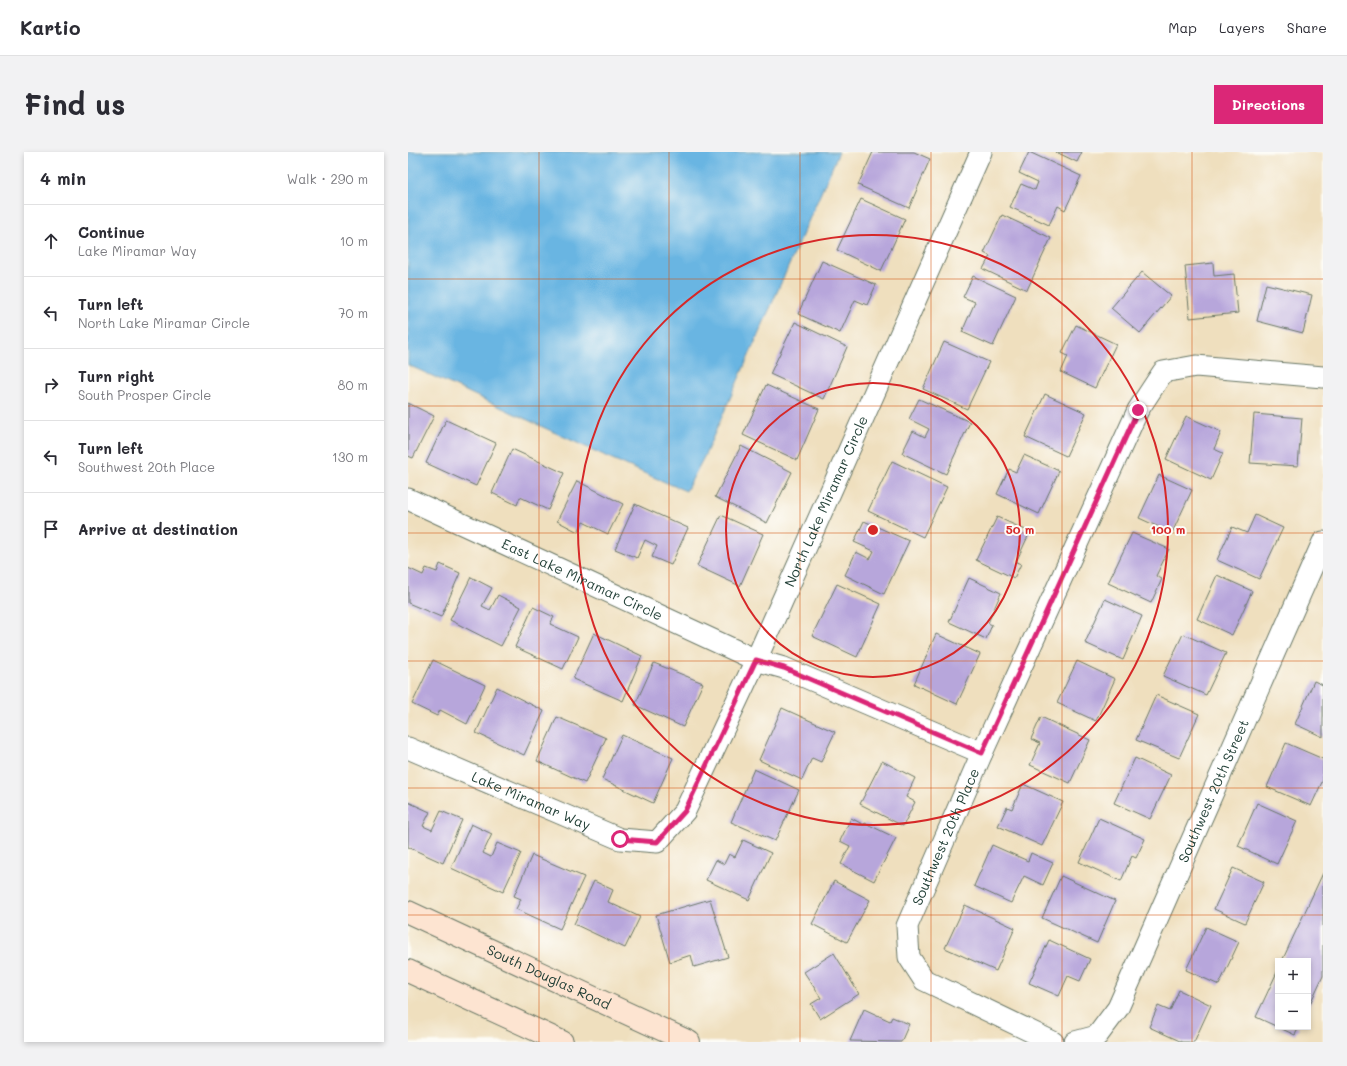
<!DOCTYPE html>
<meta charset="utf-8">
<style>
:root{--surface:#fff;--page:#f2f2f3;--text:#2b2b33;--muted:#7c7c81;--line:#e1e1e2;--accent:#db2777}
body{margin:0;font-family:Mali,sans-serif;background:var(--page);color:var(--text)}
.controls{position:absolute;right:12px;bottom:12px;display:grid;overflow:hidden;border-radius:0px;box-shadow:0 2px 6px #0003}
.controls button{width:36px;height:36px;display:grid;place-items:center;padding:0;border:0;border-bottom:1px solid var(--line);background:var(--surface);color:var(--text);font:20px sans-serif}
.stop{position:absolute;width:12px;height:12px;margin:-9px;border:3px solid #db2777;border-radius:50%;background:#fff}
.stop.end{background:#db2777;border-color:#fff;box-shadow:0 1px 4px #0008}
.list{margin:0;padding:0;list-style:none}
h2{display:flex;justify-content:space-between;align-items:center;height:52px;margin:0;padding:0 16px;font-size:17px}
h2 small{font-size:13px;font-weight:400;color:var(--muted)}
.list li{display:grid;grid-template-columns:26px 1fr auto;gap:12px;align-items:center;box-sizing:border-box;height:72px;padding:0 16px;border-top:1px solid var(--line)}
.list b{display:block;font-size:15px;white-space:nowrap}
.list p{margin:0;font-size:13px;white-space:nowrap;color:var(--muted)}
.list em{font-size:13px;font-style:normal;color:var(--muted)}
.icon{flex:none;width:22px;height:22px;fill:none;stroke:currentColor;stroke-width:2;stroke-linecap:round;stroke-linejoin:round}
.map{position:relative;flex:none;width:915px;height:890px;overflow:hidden;border-radius:0px}
header{display:flex;align-items:center;gap:24px;box-sizing:border-box;height:56px;padding:0 20px;background:var(--surface);border-bottom:1px solid var(--line)}
header strong{font-size:19px}
nav{display:flex;gap:22px;margin-inline-start:auto;font-size:14px}
.intro{display:flex;align-items:center;justify-content:space-between;box-sizing:border-box;height:96px;padding:0 24px}
h1{margin:0;font-size:28px}
.button{padding:10px 18px;border-radius:0px;background:var(--accent);color:#fff;font-size:14px;font-weight:700}
main{display:flex;gap:24px;padding:0 24px}
aside{flex:1;background:var(--surface);border-radius:0px;box-shadow:0 2px 6px #0003}
.map>svg:first-child{display:block}
</style>
<header>
<strong>Kartio</strong>
<nav><a>Map</a><a>Layers</a><a>Share</a></nav>
</header>
<div class="intro"><h1>Find us</h1><a class="button">Directions</a></div>
<main>
<aside>
<h2>4 min<small>Walk · 290 m</small></h2>
<ul class="list">
<li><svg class="icon" aria-label="ahead" viewBox="0 0 24 24"><path d="M12 20V5M6 11l6-6 6 6"/></svg><div><b>Continue</b><p>Lake Miramar Way</p></div><em>10 m</em></li>
<li><svg class="icon" aria-label="left" viewBox="0 0 24 24"><path d="M17 20v-9H6M10 6l-5 5 5 5"/></svg><div><b>Turn left</b><p>North Lake Miramar Circle</p></div><em>70 m</em></li>
<li><svg class="icon" aria-label="right" viewBox="0 0 24 24"><path d="M7 20v-9h11M14 6l5 5-5 5"/></svg><div><b>Turn right</b><p>South Prosper Circle</p></div><em>80 m</em></li>
<li><svg class="icon" aria-label="left" viewBox="0 0 24 24"><path d="M17 20v-9H6M10 6l-5 5 5 5"/></svg><div><b>Turn left</b><p>Southwest 20th Place</p></div><em>130 m</em></li>
<li><svg class="icon" aria-label="arrive" viewBox="0 0 24 24"><path d="M6 21V4h12l-3 4 3 4H6"/></svg><div><b>Arrive at destination</b></div></li>
</ul>
</aside>
<div class="map">
<svg width="915" height="890" viewBox="0 0 915 890">
<rect width="100%" height="100%" fill="#fdfcf7"/>
<filter id="ink" filterUnits="userSpaceOnUse"><feTurbulence type="fractalNoise" baseFrequency=".025" numOctaves="2"/><feDisplacementMap in="SourceGraphic" scale="8" xChannelSelector="R" yChannelSelector="G"/><feConvolveMatrix kernelMatrix="1 2 1 2 8 2 1 2 1" color-interpolation-filters="sRGB"/></filter>
<filter id="wash" filterUnits="userSpaceOnUse"><feTurbulence type="fractalNoise" baseFrequency=".012" numOctaves="4" result="noise"/><feDisplacementMap in="SourceGraphic" scale="16" xChannelSelector="R" yChannelSelector="G"/><feGaussianBlur stdDeviation="0.9" result="paint"/><feColorMatrix in="noise" values="0 0 0 0 0 0 0 0 0 0 0 0 0 0 0 0 0 1.4 0 .05"/><feComposite in="paint" operator="in"/></filter>
<g filter="url(#wash)">
<rect width="100%" height="100%" fill="#efdfbe"/>
<!-- water -->
<path fill="#69b5e2" stroke="#44798b" d="M0 0H431L297 303 278 339C184 300 93 254 0 213Z"/>
<g id="blocks">
<!-- building -->
<g fill="#b7a6db">
<path d="M465 0H506L522 7 501 56 450 33Z"/>
<path d="M621 0 673 24 657 58 650 54 641 73 602 55 613 32 627 38 630 30 611 21Z"/>
<path d="M648 0H674L669 10Z"/>
<path d="M453 47 497 67 473 119 429 98Z"/>
<path d="M594 63 643 86 619 138 575 117 582 104 576 101Z"/>
<path d="M414 109 468 133 459 153 447 148 432 181 390 162Z"/>
<path d="M805 111 806 124 826 122 830 161 782 166 777 114Z"/>
<path d="M734 120 763 144 732 181 703 156Z"/>
<path d="M565 124 608 144 585 194 554 180 567 150 555 145Z"/>
<path d="M858 132 904 143 895 181 849 169Z"/>
<path d="M387 170 439 195 416 247 362 222Z"/>
<path d="M668 173 708 192 687 236 653 220 660 204 654 201Z"/>
<path d="M536 190 581 210 559 257 515 237Z"/>
<path d="M358 233 411 257 389 308 335 283Z"/>
<path d="M637 242 678 261 658 304 617 285Z"/>
<path d="M511 247 562 270 538 322 494 301 505 279 517 285 521 277 501 267Z"/>
<path d="M0 251 26 264 5 306 0 304Z"/>
<path d="M846 262 894 266 890 314 842 311Z"/>
<path d="M778 264 813 280 806 297 815 301 803 328 758 307Z"/>
<path d="M38 268 88 291 68 334 18 311Z"/>
<path d="M333 294 384 320 359 371 307 345Z"/>
<path d="M104 297 156 321 140 358 112 345 109 353 84 341Z"/>
<path d="M616 303 651 319 631 362 589 342 601 317 608 320Z"/>
<path d="M484 309 539 335 515 385 460 359Z"/>
<path d="M751 323 784 338 764 381 731 366Z"/>
<path d="M169 329 215 352 200 382 175 370 170 380 149 369Z"/>
<path d="M227 352 280 376 263 413 244 405 249 394 237 388 229 406 207 397Z"/>
<path d="M313 363 355 382 332 434 289 414Z"/>
<path d="M847 363 875 376 851 427 809 408 824 375 839 381Z"/>
<path d="M589 365 622 380 608 410 613 412 606 426 568 408Z"/>
<path d="M456 369 501 389 476 442 437 423 448 400 462 407 466 399 446 390Z"/>
<path d="M724 381 761 397 748 424 754 427 743 451 700 431Z"/>
<path d="M32 412 52 421 33 465 0 451V416L15 423 18 416 29 420Z"/>
<path d="M809 423 844 439 824 483 789 467Z"/>
<path d="M63 425 84 436 74 454 82 458 90 443 113 455 93 494 42 468Z"/>
<path d="M561 426 593 441 580 471 584 473 578 487 541 470Z"/>
<path d="M429 432 473 452 449 505 404 484Z"/>
<path d="M697 447 734 464 715 508 677 491Z"/>
<path d="M125 455 146 465 142 472 170 485 155 517 107 495Z"/>
<path d="M186 481 234 504 215 549 165 527Z"/>
<path d="M528 482 572 502 549 552 506 532Z"/>
<path d="M775 482 818 501 798 543 755 524Z"/>
<path d="M25 508 77 533 59 572 32 558 29 564 4 552Z"/>
<path d="M669 509 707 527 688 569 649 551Z"/>
<path d="M246 511 295 531 275 575 227 553Z"/>
<path d="M906 529 915 533V585L887 572Z"/>
<path d="M89 535 136 559 116 603 68 581Z"/>
<path d="M748 543 791 562 771 606 728 588Z"/>
<path d="M374 556 427 580 413 610 404 606 394 628 351 608Z"/>
<path d="M149 565 198 586 177 631 129 609Z"/>
<path d="M633 565 682 588 662 631 622 613 632 591 623 587Z"/>
<path d="M214 583 265 606 245 651 194 627Z"/>
<path d="M878 591 915 607V628L903 654 859 635Z"/>
<path d="M727 606 763 623 742 667 706 651Z"/>
<path d="M474 609 507 626 498 645 507 650 495 674 452 652Z"/>
<path d="M346 617 391 638 367 689 323 670Z"/>
<path d="M615 632 655 650 634 694 590 674 599 655 604 657Z"/>
<path d="M0 650 22 660 15 674 24 678 33 659 54 668 35 711 0 695Z"/>
<path d="M849 651 889 669 869 712 830 694Z"/>
<path d="M443 666 456 673 457 671 488 686 466 729 433 712 442 694 432 689Z"/>
<path d="M691 666 737 687 728 706 724 704 713 729 671 710Z"/>
<path d="M63 672 84 682 75 701 83 705 89 691 113 701 95 740 43 716Z"/>
<path d="M335 688 363 701 341 748 298 728 308 708 316 712 321 702 327 705Z"/>
<path d="M584 693 620 709 623 701 645 711 635 733 616 724 603 751 566 734Z"/>
<path d="M124 703 176 725 152 777 108 757 113 747 106 744Z"/>
<path d="M825 716 856 730 837 771 806 757Z"/>
<path d="M915 721V824L900 856V809H874Z"/>
<path d="M653 724 707 749 689 791 634 766Z"/>
<path d="M186 729 205 738 200 750 232 765 217 796 166 772Z"/>
<path d="M426 729 462 748 439 790 404 772Z"/>
<path d="M302 747 320 805 286 815 283 803 262 810 248 763Z"/>
<path d="M557 753 607 776 588 819 537 796Z"/>
<path d="M798 775 831 790 811 833 778 818Z"/>
<path d="M641 788 682 807 672 829 660 824 651 844 621 831Z"/>
<path d="M426 801 451 842 412 867 403 852 413 846 396 820Z"/>
<path d="M870 818V875H891L887 883 848 865Z"/>
<path d="M771 838 803 853 786 890H774L741 875 750 854 762 859Z"/>
<path d="M456 857 482 869 484 865 501 872 493 890 442 889Z"/>
</g>
</g>
</g>
<g filter="url(#ink)">
<use href="#blocks" fill-opacity="0" stroke="#687664" stroke-width="1"/>
<g fill="none" stroke-linecap="round" stroke-linejoin="round">
<!-- street casing -->
<g stroke="#687664" stroke-width="23">
<g id="street">
<path id="s1" d="M0 347 348 508 376 516 574 601"/>
<path id="s2" d="M0 596 212 687 249 690 277 659 348 508 573 0"/>
<path id="s3" d="M645 890 516 828 501 805 499 774 574 601 730 258 755 220 788 214 915 225"/>
<path id="s4" d="M667 890 689 884 710 856 915 390"/>
</g>
</g>
<!-- secondary casing -->
<g stroke="#687664" stroke-width="24">
<g id="secondary">
<path id="s5" d="M0 760 281 890"/>
<path d="M0 819 154 890"/>
</g>
</g>
<!-- street -->
<use href="#street" stroke="#fff" stroke-width="21"/>
<!-- secondary -->
<use href="#secondary" stroke="#fde4d1" stroke-width="22"/>
</g>
</g>
<g fill="none" stroke-linecap="round" stroke-linejoin="round" filter="url(#ink)">
<!-- route -->
<path stroke="#db2777" stroke-width="5" d="M212 687 249 690 277 659 348 508 376 516 574 601 730 258"/>
</g>
<!-- grid -->
<path fill="none" stroke="#d45610" stroke-width="1" stroke-opacity="0.55" d="M131 0V890M261 0V890M392 0V890M523 0V890M654 0V890M784 0V890M0 127H915M0 254H915M0 381H915M0 509H915M0 636H915M0 763H915"/>
<!-- distance rings -->
<g fill="none" stroke="#d62828" stroke-width="2">
<circle cx="465" cy="378" r="147"/>
<circle cx="465" cy="378" r="295"/>
</g>
<g text-anchor="middle" stroke-width="4" stroke-linejoin="round" paint-order="stroke">
<!-- street labels -->
<g font-size="14" fill="#1f3d34" stroke="#fdfcf7">
<text dy="5" stroke="none"><textPath href="#s2" startOffset="650">North Lake Miramar Circle</textPath></text>
<text dy="5" stroke="none"><textPath href="#s1" startOffset="192">East Lake Miramar Circle</textPath></text>
<text dy="5" stroke="none"><textPath href="#s4" startOffset="295">Southwest 20th Street</textPath></text>
<text dy="5" stroke="none"><textPath href="#s2" startOffset="134">Lake Miramar Way</textPath></text>
<text dy="5" stroke="none"><textPath href="#s3" startOffset="299">Southwest 20th Place</textPath></text>
<text dy="5" stroke="none"><textPath href="#s5" startOffset="155">South Douglas Road</textPath></text>
</g>
</g>
<circle cx="465" cy="378" r="6" fill="#d62828" stroke="#fdfcf7" stroke-width="2"/>
<g font-size="12" text-anchor="middle" font-weight="bold" fill="#d62828" stroke="#fdfcf7" stroke-width="4" stroke-linejoin="round" paint-order="stroke">
<text x="612" y="382">50 m</text>
<text x="760" y="382">100 m</text>
</g>
</svg>
<div class="controls">
<button>+</button>
<button>−</button>
</div>
<div class="stop" style="left:212px;top:687px"></div>
<div class="stop end" style="left:730px;top:258px"></div>
</div>
</main>
